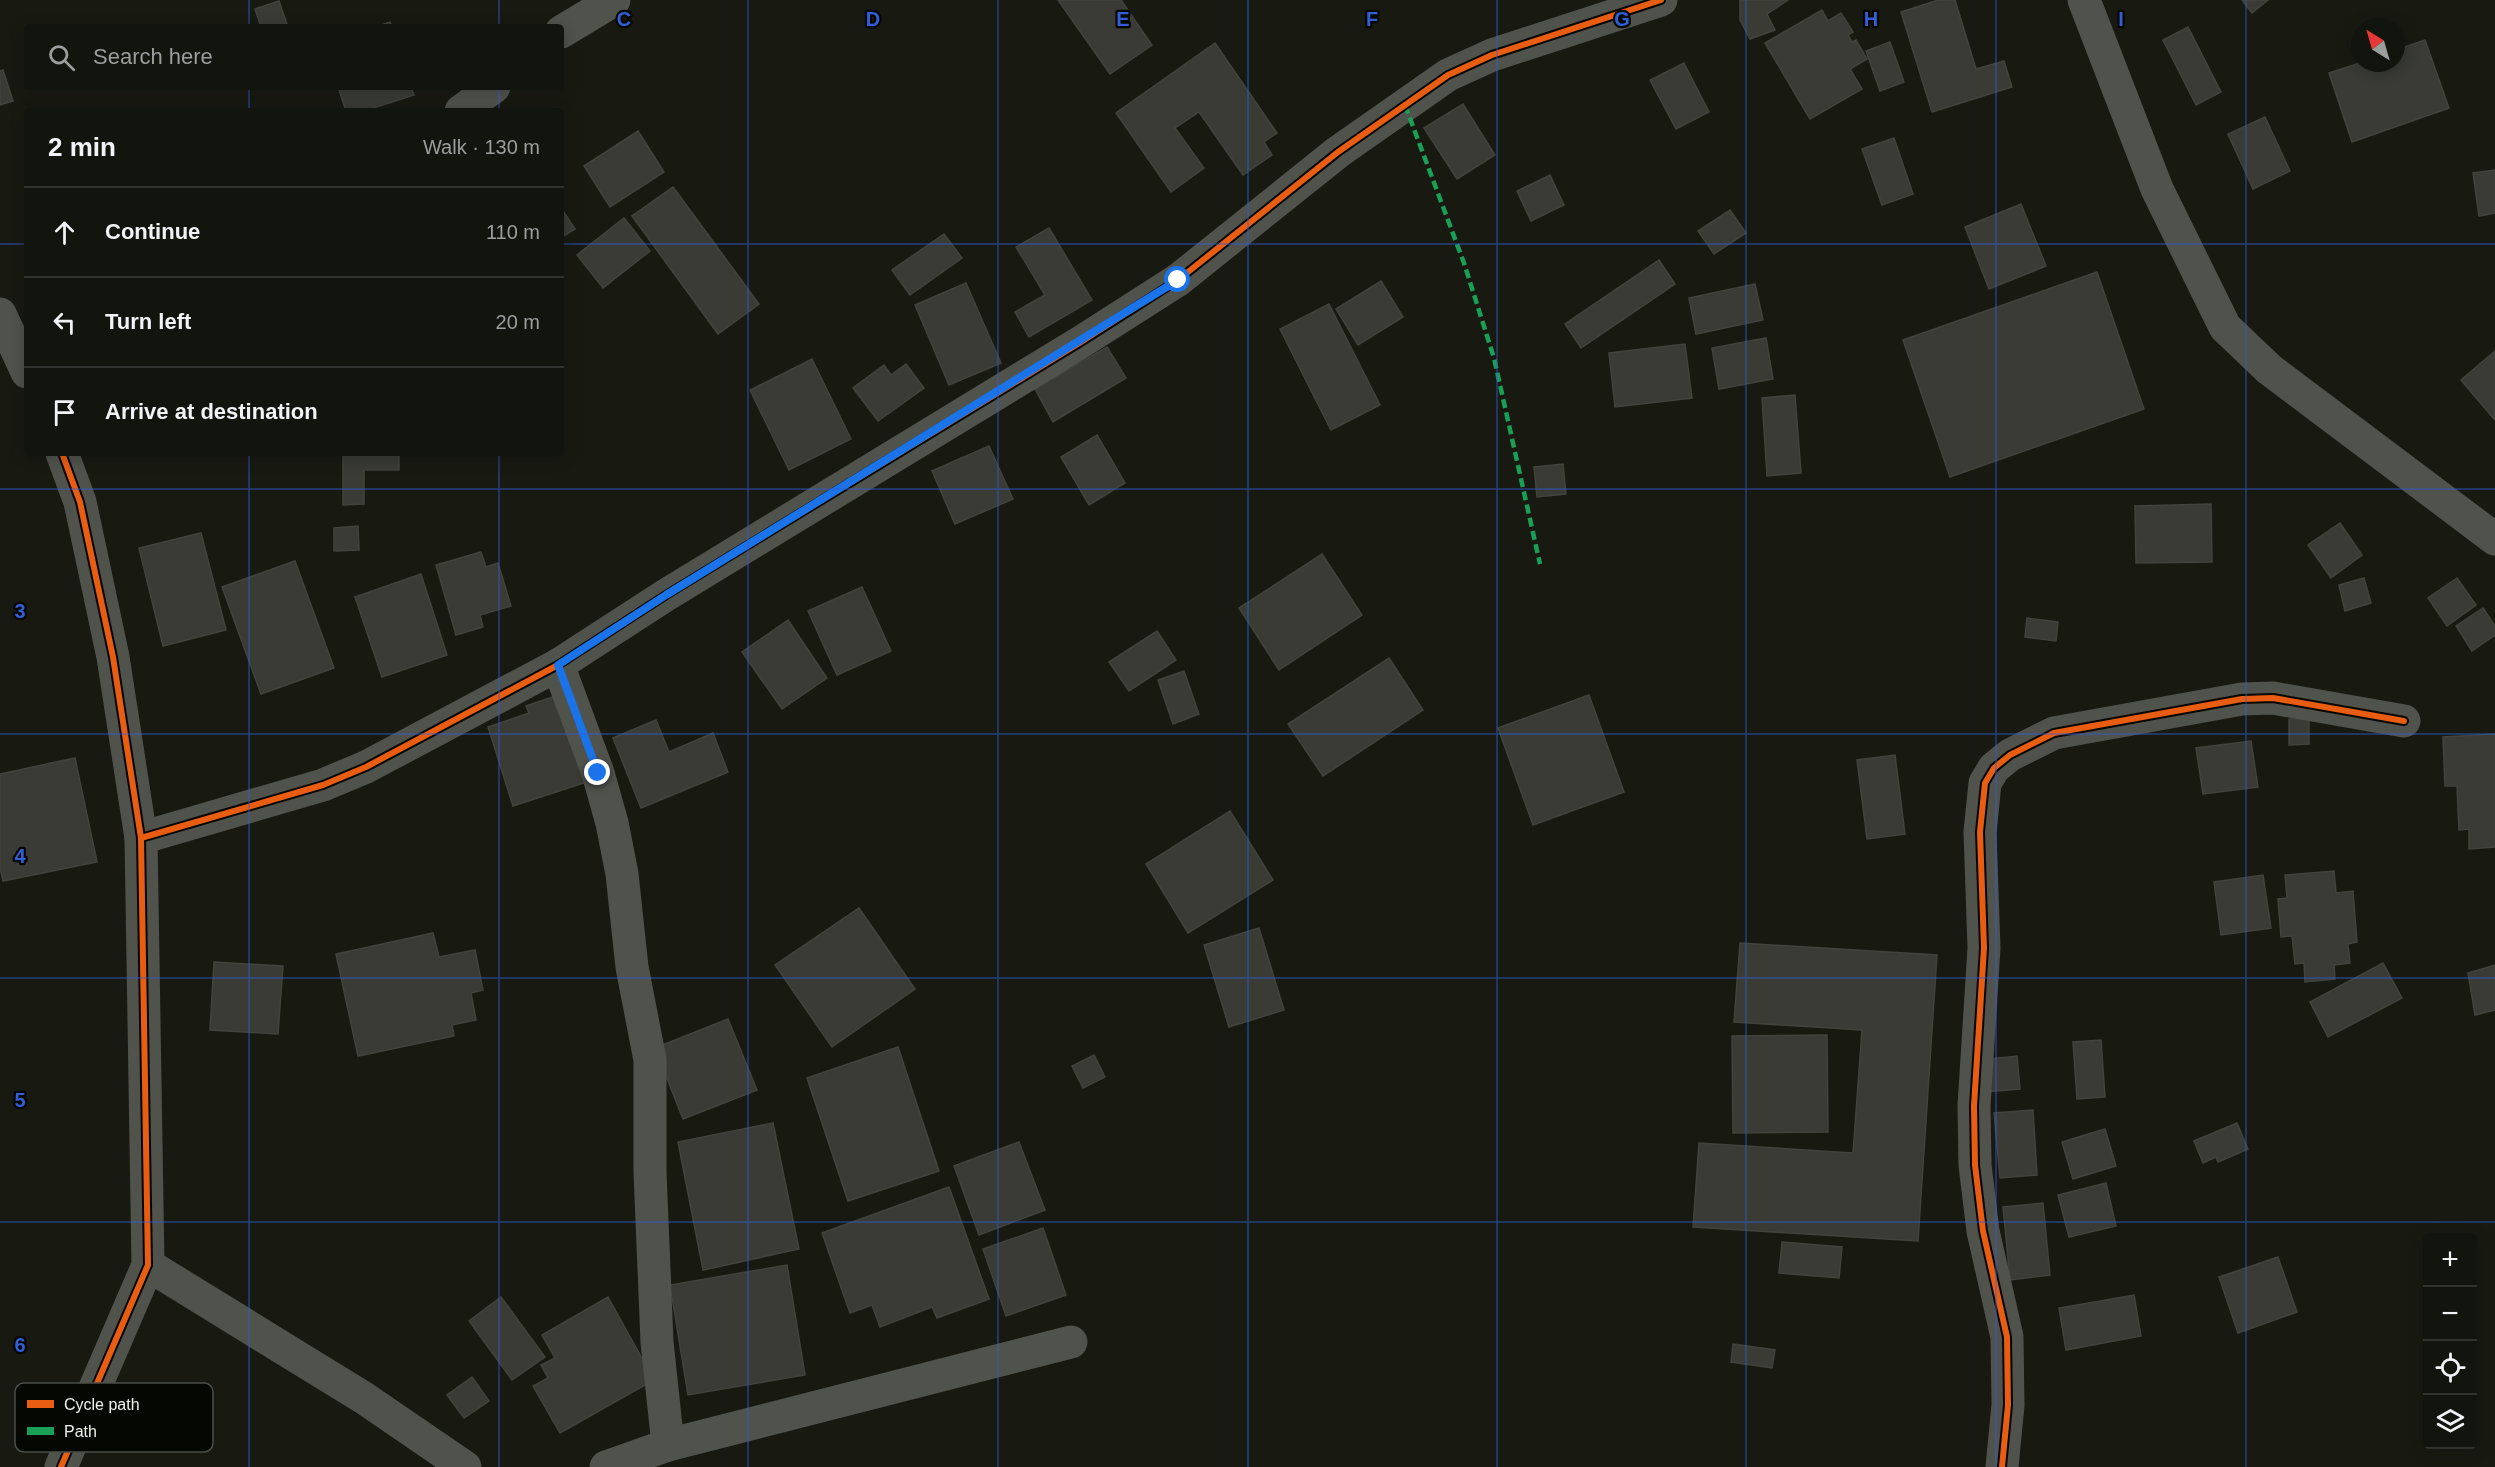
<!DOCTYPE html>
<meta charset="utf-8">
<style>
:root{--surface:#12140e;--page:#1f211c;--text:#f1f3f6;--muted:#9c9e9e;--line:#31332e}
body{margin:0;font-family:Arial,sans-serif;background:var(--page);color:var(--text)}
.controls{position:absolute;right:18px;bottom:18px;display:grid;overflow:hidden;border-radius:6px;box-shadow:0 3px 15px #0003}
.controls button{width:54px;height:54px;display:grid;place-items:center;padding:0;border:0;border-bottom:2px solid var(--line);background:var(--surface);color:var(--text);font:30px sans-serif}
.compass{position:absolute;left:2351px;top:18px;width:54px;height:54px;border-radius:50%;background:var(--surface);box-shadow:0 3px 15px #0003;rotate:323deg}
.stop{position:absolute;width:18px;height:18px;margin:-14px;border:4px solid #1a73e8;border-radius:50%;background:#fff}
.stop.end{background:#1a73e8;border-color:#fff;box-shadow:0 2px 6px #0008}
.list{margin:0;padding:0;list-style:none}
h2{display:flex;justify-content:space-between;align-items:center;height:78px;margin:0;padding:0 24px;font-size:26px}
h2 small{font-size:20px;font-weight:400;color:var(--muted)}
.list li{display:grid;grid-template-columns:39px 1fr auto;gap:18px;align-items:center;box-sizing:border-box;height:90px;padding:0 24px;border-top:2px solid var(--line)}
.list b{display:block;font-size:22px;white-space:nowrap}
.list em{font-size:20px;font-style:normal;color:var(--muted)}
.icon{flex:none;width:33px;height:33px;fill:none;stroke:currentColor;stroke-width:2;stroke-linecap:round;stroke-linejoin:round}
.map{position:relative;flex:none;width:2495px;height:1467px;overflow:hidden}
.search{position:absolute;background:var(--surface);box-shadow:0 3px 15px #0003;left:24px;top:24px;width:540px;height:66px;display:flex;align-items:center;gap:15px;box-sizing:border-box;padding:0 21px;border-radius:6px;color:var(--muted);font-size:22px}
.panel{position:absolute;background:var(--surface);box-shadow:0 3px 15px #0003;left:24px;top:108px;width:540px;height:348px;border-radius:6px}
.map>svg:first-child{display:block}
</style>
<div class="map">
<svg width="2495" height="1467" viewBox="0 0 2495 1467">
<rect width="100%" height="100%" fill="#181a12"/>
<!-- building -->
<g fill="#393b34" stroke="#41433c" stroke-width="1.5">
<path d="M1058 0H1121L1152 45 1110 74Z"/>
<path d="M1740 0H1788L1767 14 1775 30 1750 39 1740 20Z"/>
<path d="M1938 0H1955L1976 69 2004 61 2012 87 1932 112 1901 12Z"/>
<path d="M2242 0H2268L2252 13Z"/>
<path d="M279 1 288 27H261L255 9Z"/>
<path d="M1822 10 1828 21 1841 13 1853 32 1848 35 1852 42 1856 40 1867 59 1850 69 1862 89 1810 119 1765 43Z"/>
<path d="M390 22 392 27H376Z"/>
<path d="M2188 27 2221 92 2196 105 2163 40Z"/>
<path d="M2425 40 2449 108 2352 142 2329 73 2360 63H2396V50Z"/>
<path d="M1890 42 1904 82 1880 91 1866 51Z"/>
<path d="M1215 43 1277 133 1264 142 1272 155 1243 175 1199 112 1175 128 1204 168 1171 192 1116 113Z"/>
<path d="M1684 63 1709 112 1676 129 1650 80Z"/>
<path d="M3 70 13 101 0 105V71Z"/>
<path d="M338 87H411L414 95 364 111H346Z"/>
<path d="M1463 104 1495 155 1457 179 1424 128Z"/>
<path d="M2265 117 2290 171 2253 189 2228 134Z"/>
<path d="M638 131 664 172 610 207 584 166Z"/>
<path d="M1894 138 1913 194 1882 205 1862 149Z"/>
<path d="M2495 170V213L2479 216 2473 173Z"/>
<path d="M1550 175 1564 205 1531 221 1517 191Z"/>
<path d="M673 187 759 304 718 334 632 216Z"/>
<path d="M2021 204 2046 266 1989 289 1965 227Z"/>
<path d="M561 208 575 229 561 238Z"/>
<path d="M1730 210 1746 233 1714 254 1698 231Z"/>
<path d="M624 218 650 251 603 288 577 255Z"/>
<path d="M1049 228 1092 300 1029 337 1015 312 1045 295 1016 247Z"/>
<path d="M944 234 962 258 910 295 892 270Z"/>
<path d="M1659 260 1675 284 1581 348 1565 324Z"/>
<path d="M2097 272 2144 409 1950 477 1903 340Z"/>
<path d="M1381 281 1403 317 1358 345 1336 309Z"/>
<path d="M966 283 1001 363 949 385 915 305Z"/>
<path d="M1755 284 1763 320 1696 334 1689 298Z"/>
<path d="M1329 304 1380 405 1331 430 1280 329Z"/>
<path d="M1766 338 1773 379 1719 389 1712 348Z"/>
<path d="M1685 344 1692 398 1615 407 1609 353Z"/>
<path d="M1107 347 1126 378 1053 422 1035 389Z"/>
<path d="M2495 351V420L2461 380Z"/>
<path d="M812 359 851 439 789 470 750 390Z"/>
<path d="M906 364 924 388 878 421 853 388 884 365 891 375Z"/>
<path d="M1795 395 1801 473 1767 476 1762 398Z"/>
<path d="M1097 435 1125 483 1089 505 1061 457Z"/>
<path d="M989 446 1013 499 955 524 932 471Z"/>
<path d="M343 453H399V470H364V504L343 505Z"/>
<path d="M1563 464 1566 494 1537 497 1534 467Z"/>
<path d="M2211 504 2212 562 2136 563 2135 506Z"/>
<path d="M2340 523 2362 555 2331 578 2308 545Z"/>
<path d="M358 526 359 550 334 551V528Z"/>
<path d="M201 533 226 630 163 646 139 548Z"/>
<path d="M481 552 486 567 498 563 511 606 480 615 483 627 456 635 436 565Z"/>
<path d="M1322 554 1362 615 1279 670 1239 608Z"/>
<path d="M295 561 334 668 261 694 222 587Z"/>
<path d="M421 574 447 655 382 677 355 597Z"/>
<path d="M2364 578 2371 603 2345 611 2339 585Z"/>
<path d="M2457 578 2476 605 2447 626 2428 598Z"/>
<path d="M862 587 891 651 837 675 808 611Z"/>
<path d="M2483 608 2495 626V635L2472 651 2456 626Z"/>
<path d="M2027 618 2058 622 2056 641 2025 637Z"/>
<path d="M788 620 827 678 782 709 742 652Z"/>
<path d="M1157 631 1176 660 1129 691 1109 662Z"/>
<path d="M1389 658 1423 710 1323 776 1288 724Z"/>
<path d="M1184 671 1199 714 1173 724 1158 680Z"/>
<path d="M564 693 593 780 513 806 488 727 529 713 526 706Z"/>
<path d="M1589 695 1624 792 1533 825 1498 728Z"/>
<path d="M2289 719H2309V744L2289 745Z"/>
<path d="M656 720 669 752 713 733 728 772 641 808 613 738Z"/>
<path d="M2495 734V847L2469 849V829L2459 830 2457 786H2445L2443 737Z"/>
<path d="M2251 741 2258 787 2203 794 2196 748Z"/>
<path d="M1895 755 1905 834 1867 839 1857 760Z"/>
<path d="M75 758 97 862 3 881 0 867V774Z"/>
<path d="M1230 811 1273 880 1188 933 1146 864Z"/>
<path d="M2334 871 2336 893 2353 891 2357 942 2348 944 2350 963 2334 965 2335 979 2305 982 2304 963 2295 964 2292 936 2281 937 2278 899 2287 898 2285 875Z"/>
<path d="M2263 875 2271 928 2221 935 2214 882Z"/>
<path d="M859 908 915 989 832 1047 775 965Z"/>
<path d="M1259 928 1284 1010 1229 1027 1204 945Z"/>
<path d="M433 933 439 957 475 950 483 990 471 993 476 1020 452 1025 454 1036 358 1056 336 954Z"/>
<path d="M1740 943 1937 955 1918 1241 1693 1227 1699 1143 1853 1153 1862 1030 1734 1022Z"/>
<path d="M214 962 283 966 278 1034 210 1030Z"/>
<path d="M2383 963 2402 998 2328 1037 2310 1002Z"/>
<path d="M2495 965V1010L2475 1015 2468 973Z"/>
<path d="M728 1019 757 1090 683 1119 655 1048Z"/>
<path d="M1827 1035 1828 1132 1733 1133 1732 1036Z"/>
<path d="M2101 1040 2105 1097 2077 1099 2073 1042Z"/>
<path d="M898 1047 939 1171 848 1201 807 1078Z"/>
<path d="M1094 1055 1105 1077 1083 1088 1072 1066Z"/>
<path d="M2017 1056 2020 1089 1984 1092 1981 1060Z"/>
<path d="M2033 1110 2037 1175 2000 1178 1994 1113Z"/>
<path d="M773 1123 799 1249 703 1270 678 1142Z"/>
<path d="M2237 1123 2248 1149 2218 1162 2216 1157 2203 1163 2194 1141Z"/>
<path d="M2105 1129 2116 1166 2073 1179 2062 1142Z"/>
<path d="M1019 1142 1045 1210 979 1235 954 1166Z"/>
<path d="M2106 1183 2116 1226 2069 1237 2058 1195Z"/>
<path d="M949 1187 989 1299 937 1318 932 1307 880 1327 872 1305 850 1313 822 1233Z"/>
<path d="M2043 1203 2050 1275 2010 1280 2003 1207Z"/>
<path d="M1043 1228 1066 1295 1006 1316 983 1249Z"/>
<path d="M1782 1242 1842 1247 1839 1278 1779 1273Z"/>
<path d="M2278 1257 2297 1312 2238 1333 2219 1277Z"/>
<path d="M787 1265 805 1375 688 1395 670 1285Z"/>
<path d="M2134 1295 2141 1336 2066 1350 2059 1308Z"/>
<path d="M501 1297 545 1357 512 1380 469 1321Z"/>
<path d="M608 1297 654 1380 560 1433 533 1386 548 1378 541 1365 555 1358 542 1335Z"/>
<path d="M1733 1344 1775 1350 1772 1368 1731 1362Z"/>
<path d="M472 1377 489 1401 464 1418 447 1395Z"/>
</g>
<g fill="none" stroke-linecap="round" stroke-linejoin="round">
<!-- minor -->
<g stroke="#50524c" stroke-width="33">
<path d="M2084 0 2157 189 2225 327 2269 369 2495 539"/>
<path d="M561 32 614 0"/>
<path d="M461 111 494 87"/>
<path d="M0 314 27 372"/>
<path d="M558 665 598 773 612 823 622 874 632 967 650 1060V1172L657 1342 668 1445"/>
<path d="M141 838 323 785 366 767 558 665 666 595 1081 342 1178 280 1338 152 1448 75 1492 55 1661 0"/>
<path d="M148 1265 364 1398 465 1467"/>
<path d="M61 1467 148 1265 141 838 113 657 80 502 62 453"/>
<path d="M606 1467 668 1445 1071 1342"/>
<path d="M2002 1467 2008 1405 2007 1337 1983 1231 1975 1165 1974 1106 1984 948 1980 832 1985 783 1994 768 2010 755 2054 733 2242 699 2273 698 2404 721"/>
</g>
<!-- quiet -->
<path stroke="#1a9f57" stroke-width="4.5" stroke-dasharray="9 4.5" stroke-linecap="butt" d="M1405 105 1464 263 1494 358 1540 564"/>
<!-- cycleway casing -->
<g stroke="#050703" stroke-width="10">
<g id="cycleway">
<path d="M141 838 323 785 366 767 558 665 666 595 1081 342 1178 280 1338 152 1448 75 1492 55 1661 0"/>
<path d="M61 1467 148 1265 141 838 113 657 80 502 62 453"/>
<path d="M2002 1467 2008 1405 2007 1337 1983 1231 1975 1165 1974 1106 1984 948 1980 832 1985 783 1994 768 2010 755 2054 733 2242 699 2273 698 2404 721"/>
</g>
</g>
<!-- cycleway -->
<use href="#cycleway" stroke="#e95d12" stroke-width="6"/>
</g>
<g fill="none" stroke-linecap="round" stroke-linejoin="round">
<!-- route -->
<path stroke="#1a73e8" stroke-width="8" d="M598 773 558 665 666 595 1178 280"/>
</g>
<!-- grid -->
<path fill="none" stroke="#325eda" stroke-width="1.5" stroke-opacity="0.55" d="M249 0V27M499 0V27M748 0V1467M998 0V1467M1248 0V1467M1497 0V1467M1746 0V1467M1996 0V1467M2246 0V1467M249 87V111M499 87V111M0 244H27M561 244H2495M249 453V1467M499 453V1467M0 489H2495M0 734H2495M0 978H2495M0 1222H2495"/>
<!-- legend -->
<rect x="15" y="1383" width="198" height="69" rx="9" fill="#050703" stroke="#4b4e48" stroke-width="1.5"/>
<rect x="27" y="1400" width="27" height="8" fill="#e95d12"/>
<rect x="27" y="1427" width="27" height="8" fill="#1a9f57"/>
<g font-size="16" fill="#eff3e9">
<text x="64" y="1410">Cycle path</text>
<text x="64" y="1437">Path</text>
</g>
<g font-size="20" text-anchor="middle" font-weight="bold" fill="#325eda" stroke="#050703" stroke-width="4.5" stroke-linejoin="round" paint-order="stroke">
<text x="624" y="26">C</text>
<text x="873" y="26">D</text>
<text x="1123" y="26">E</text>
<text x="1372" y="26">F</text>
<text x="1622" y="26">G</text>
<text x="1871" y="26">H</text>
<text x="2121" y="26">I</text>
<text x="20" y="618">3</text>
<text x="20" y="863">4</text>
<text x="20" y="1107">5</text>
<text x="20" y="1352">6</text>
</g>
</svg>
<div class="controls">
<button>+</button>
<button>−</button>
<button><svg class="icon" aria-label="locate" viewBox="0 0 24 24"><circle cx="12" cy="12" r="6"/><path d="M12 2v4M12 18v4M2 12h4M18 12h4"/></svg></button>
<button><svg class="icon" aria-label="layers" viewBox="0 0 24 24"><path d="M12 4l9 5-9 5-9-5zM3 14l9 5 9-5"/></svg></button>
</div>
<svg class="compass" viewBox="-18 -18 36 36"><path d="M0-13l5 13h-10z" fill="#e53935"/><path d="M0 13l5-13h-10z" fill="#9c9e9e"/></svg>
<div class="stop" style="left:1178px;top:280px"></div>
<div class="stop end" style="left:598px;top:773px"></div>
<div class="search"><svg class="icon" aria-label="search" viewBox="0 0 24 24"><circle cx="10" cy="10" r="6"/><path d="M15 15l6 6"/></svg>Search here</div>
<section class="panel">
<h2>2 min<small>Walk · 130 m</small></h2>
<ul class="list">
<li><svg class="icon" aria-label="ahead" viewBox="0 0 24 24"><path d="M12 20V5M6 11l6-6 6 6"/></svg><div><b>Continue</b></div><em>110 m</em></li>
<li><svg class="icon" aria-label="left" viewBox="0 0 24 24"><path d="M17 20v-9H6M10 6l-5 5 5 5"/></svg><div><b>Turn left</b></div><em>20 m</em></li>
<li><svg class="icon" aria-label="arrive" viewBox="0 0 24 24"><path d="M6 21V4h12l-3 4 3 4H6"/></svg><div><b>Arrive at destination</b></div></li>
</ul>
</section>
</div>
